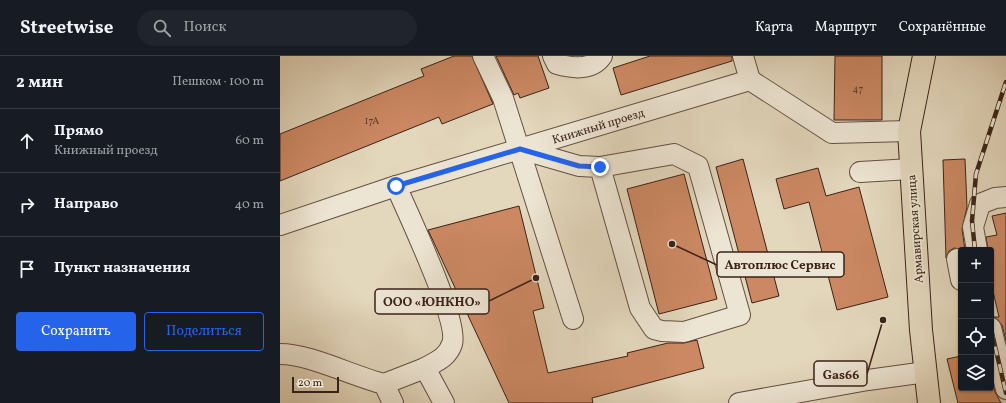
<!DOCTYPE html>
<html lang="ru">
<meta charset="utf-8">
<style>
:root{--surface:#171b24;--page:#20242c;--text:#f1f3f6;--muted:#9ea1a6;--line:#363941;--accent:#2563eb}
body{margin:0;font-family:Vollkorn,serif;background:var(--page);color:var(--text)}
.controls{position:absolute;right:12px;bottom:12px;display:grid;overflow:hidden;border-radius:4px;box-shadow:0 1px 3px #0004}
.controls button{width:36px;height:36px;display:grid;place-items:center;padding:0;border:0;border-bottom:1px solid var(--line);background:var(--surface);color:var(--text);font:20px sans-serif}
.scale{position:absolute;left:12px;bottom:10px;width:47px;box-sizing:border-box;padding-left:4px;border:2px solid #3a2218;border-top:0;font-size:11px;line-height:14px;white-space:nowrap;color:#3a2218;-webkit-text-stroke:3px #ede5d3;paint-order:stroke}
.stop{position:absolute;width:12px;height:12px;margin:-9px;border:3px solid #2563eb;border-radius:50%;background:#fff}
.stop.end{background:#2563eb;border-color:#fff;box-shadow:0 1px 4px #0008}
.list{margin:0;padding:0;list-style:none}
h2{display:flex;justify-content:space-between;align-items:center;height:52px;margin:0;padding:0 16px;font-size:17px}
h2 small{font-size:13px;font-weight:400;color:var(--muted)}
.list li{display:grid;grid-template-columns:26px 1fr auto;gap:12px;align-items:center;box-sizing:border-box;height:64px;padding:0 16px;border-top:1px solid var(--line)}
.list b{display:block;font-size:15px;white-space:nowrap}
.list p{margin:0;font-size:13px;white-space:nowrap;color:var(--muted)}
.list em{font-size:13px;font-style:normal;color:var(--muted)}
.actions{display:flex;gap:8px;padding:12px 16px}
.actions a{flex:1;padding:9px 0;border:1px solid var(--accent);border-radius:4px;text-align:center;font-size:14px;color:var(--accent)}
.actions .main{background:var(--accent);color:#fff}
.icon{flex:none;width:22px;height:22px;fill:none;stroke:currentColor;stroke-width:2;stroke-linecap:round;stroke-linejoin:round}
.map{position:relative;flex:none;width:726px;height:347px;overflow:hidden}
header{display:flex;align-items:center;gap:24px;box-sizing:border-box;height:56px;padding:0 20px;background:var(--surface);border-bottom:1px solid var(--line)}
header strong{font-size:19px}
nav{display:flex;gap:22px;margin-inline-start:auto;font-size:14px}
.search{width:280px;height:36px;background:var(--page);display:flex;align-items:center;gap:10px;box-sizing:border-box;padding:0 14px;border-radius:22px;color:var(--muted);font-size:15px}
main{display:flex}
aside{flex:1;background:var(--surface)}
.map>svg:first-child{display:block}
</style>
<header>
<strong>Streetwise</strong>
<div class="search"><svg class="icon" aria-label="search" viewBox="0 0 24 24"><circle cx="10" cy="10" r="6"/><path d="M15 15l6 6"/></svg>Поиск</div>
<nav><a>Карта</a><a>Маршрут</a><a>Сохранённые</a></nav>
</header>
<main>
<aside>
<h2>2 мин<small>Пешком · 100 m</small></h2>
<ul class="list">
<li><svg class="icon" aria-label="ahead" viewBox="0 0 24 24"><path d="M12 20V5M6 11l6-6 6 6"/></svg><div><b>Прямо</b><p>Книжный проезд</p></div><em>60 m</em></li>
<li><svg class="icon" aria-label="right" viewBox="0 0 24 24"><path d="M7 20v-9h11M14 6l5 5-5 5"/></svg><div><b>Направо</b></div><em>40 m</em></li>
<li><svg class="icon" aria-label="arrive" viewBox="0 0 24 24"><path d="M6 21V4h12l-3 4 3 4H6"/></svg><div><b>Пункт назначения</b></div></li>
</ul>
<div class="actions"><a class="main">Сохранить</a><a>Поделиться</a></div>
</aside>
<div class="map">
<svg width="726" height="347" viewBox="0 0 726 347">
<rect width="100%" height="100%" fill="#e3d7bc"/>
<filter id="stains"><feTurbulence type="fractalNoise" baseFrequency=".005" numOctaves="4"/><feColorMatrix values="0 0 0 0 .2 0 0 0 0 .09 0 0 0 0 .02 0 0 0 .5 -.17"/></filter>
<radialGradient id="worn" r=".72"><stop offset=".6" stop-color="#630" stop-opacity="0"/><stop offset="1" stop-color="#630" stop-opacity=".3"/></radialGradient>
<!-- building -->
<g fill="#cb8863" stroke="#3a2218">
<path d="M174 0H192L213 48 162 68 159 61 0 125V78L144 20 141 13Z"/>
<path d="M216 0H258L269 32 240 42 238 37 234 39Z"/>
<path d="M370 0H452V5L341 39 333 12Z"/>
<path d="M555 0H602V64H554Z"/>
<path d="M463 103 499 240 472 247 436 111Z"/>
<path d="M685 103 687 151 682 173 685 194 674 192 669 195 666 202 663 104Z"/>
<path d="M538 112 546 140 579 131 608 241 557 254 529 146 504 153 496 123Z"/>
<path d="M404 118 437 243 379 258 347 133Z"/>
<path d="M239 150 264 252 253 255 268 317 348 300 347 297 388 287H404L417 284 424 312 312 342 313 347H229L148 174Z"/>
<path d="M726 157V285L722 269 714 261H719L711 227V194H708L706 181 717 179 712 160Z"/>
<path d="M681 300V332H711V320L715 336 721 347H678L667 303Z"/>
</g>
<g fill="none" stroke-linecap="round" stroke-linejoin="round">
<!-- minor casing -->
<g stroke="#644f41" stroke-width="22">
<g id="minor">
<path d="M203 0 223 42 293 263"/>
<path d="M273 0 277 8C291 12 312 15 322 0"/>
<path d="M463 0 470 24"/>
<path d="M240 93 299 110 320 111 394 98 418 110 460 259 404 276 382 275 374 273 360 252 320 111"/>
<path d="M580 116 631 113"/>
<path d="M116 130C127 155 180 267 172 288 167 302 157 305 145 312"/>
<path d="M0 169 116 130 470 24 552 77 629 75"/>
<path d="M697 194 693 171 700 148 715 142 726 141"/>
<path d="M677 203 681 224"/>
<path d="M711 272 726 333"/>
<path d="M0 298C30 298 72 320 104 328L113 347"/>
<path d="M104 328 145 312 164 347"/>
<path d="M459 347 588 324 646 316"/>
</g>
</g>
<!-- major casing -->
<g stroke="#3a2218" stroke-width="24">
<path id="major" d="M644 0 629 75 641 274 649 347"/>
</g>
<!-- minor -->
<use href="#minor" stroke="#ede5d3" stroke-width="20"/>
<!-- major -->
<use href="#major" stroke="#e3d7bc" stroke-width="22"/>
<!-- rail casing -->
<g stroke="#3a2218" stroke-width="4.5">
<g id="rail">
<path d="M695 194 692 165 696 118 726 26"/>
<path d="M711 273 726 337"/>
</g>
</g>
<!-- rail -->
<use href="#rail" stroke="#ede5d3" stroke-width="3" stroke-dasharray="9" stroke-linecap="butt"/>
</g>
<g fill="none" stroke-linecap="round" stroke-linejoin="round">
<!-- route -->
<path stroke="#2563eb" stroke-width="5" d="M116 130 240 93 299 110 320 111"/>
</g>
<g text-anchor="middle" stroke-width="3.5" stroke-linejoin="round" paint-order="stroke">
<!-- number labels -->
<g font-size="10" fill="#5e3c2b">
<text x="578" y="36">47</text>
<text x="92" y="68">17А</text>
</g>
<!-- street labels -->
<g font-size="12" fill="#3a2218" stroke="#ede5d3">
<text transform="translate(318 70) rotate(-17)" y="4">Книжный проезд</text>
<text transform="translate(635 173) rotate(-94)" y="4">Армавирская улица</text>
</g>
</g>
<!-- callouts -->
<path fill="none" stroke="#3a2218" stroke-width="1.5" d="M392 188L437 209M256 222L209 245M603 264L587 318"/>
<g fill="#3a2218" stroke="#ede5d3" stroke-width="1.5">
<circle cx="392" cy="188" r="4"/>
<circle cx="256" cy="222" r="4"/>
<circle cx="603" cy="264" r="4"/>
</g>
<g fill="#ede5d3" stroke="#3a2218" stroke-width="1.5">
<rect x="437" y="196" width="127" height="25" rx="4"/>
<rect x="95" y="233" width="114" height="25" rx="4"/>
<rect x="534" y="305" width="53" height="25" rx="4"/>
</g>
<g font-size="13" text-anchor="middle" font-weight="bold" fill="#3a2218">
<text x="500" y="213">Автоплюс Сервис</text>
<text x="152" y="250">ООО «ЮНКНО»</text>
<text x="561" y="323">Gas66</text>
</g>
<rect width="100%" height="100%" filter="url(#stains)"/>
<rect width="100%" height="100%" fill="url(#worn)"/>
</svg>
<div class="controls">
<button>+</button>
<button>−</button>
<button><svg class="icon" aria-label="locate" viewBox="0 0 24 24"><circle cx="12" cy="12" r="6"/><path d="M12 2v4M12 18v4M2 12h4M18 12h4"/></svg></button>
<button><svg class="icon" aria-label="layers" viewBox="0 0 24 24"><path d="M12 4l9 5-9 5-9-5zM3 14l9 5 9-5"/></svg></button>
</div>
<div class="scale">20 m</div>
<div class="stop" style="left:116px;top:130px"></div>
<div class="stop end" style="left:320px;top:111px"></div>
</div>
</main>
